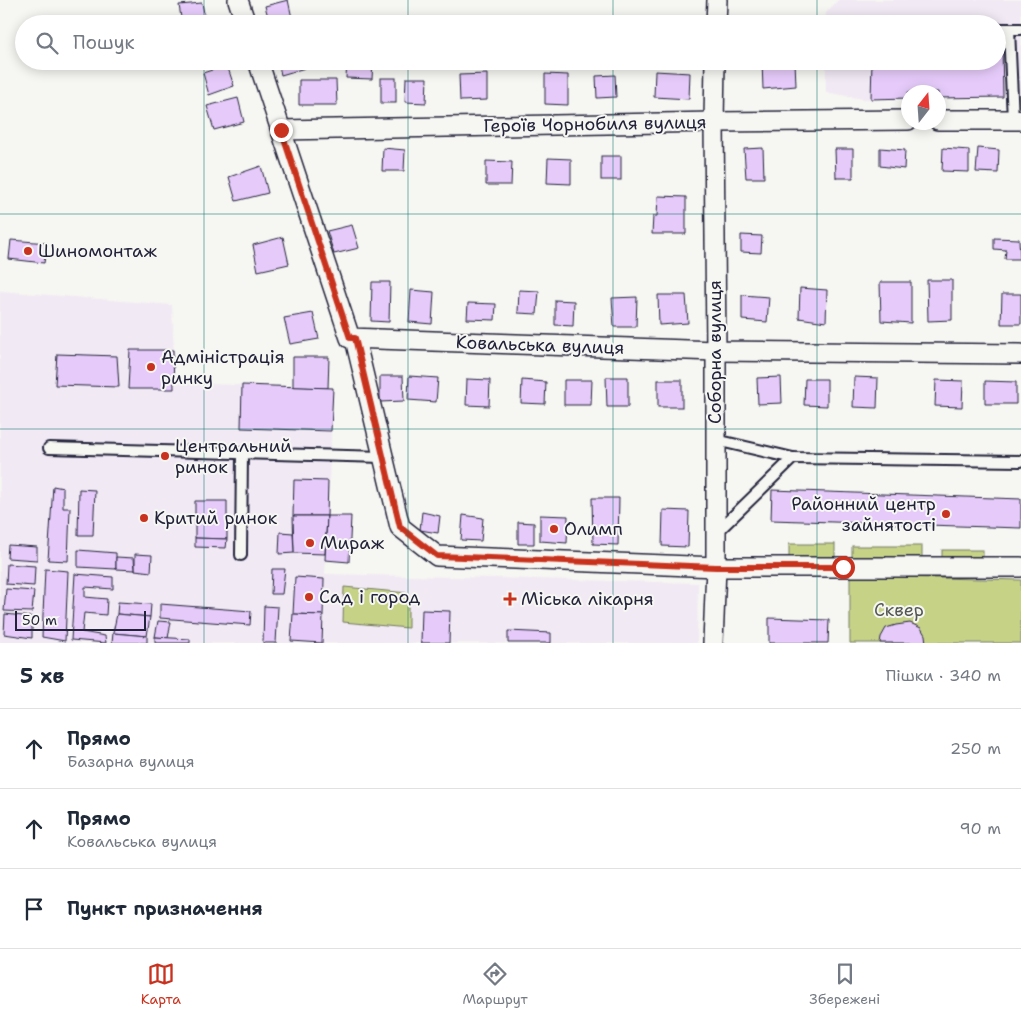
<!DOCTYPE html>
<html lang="uk">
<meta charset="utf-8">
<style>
:root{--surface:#fff;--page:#f6f6f7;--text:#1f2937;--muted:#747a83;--line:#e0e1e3;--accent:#c8321e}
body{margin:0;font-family:"Shantell Sans",sans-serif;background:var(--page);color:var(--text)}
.compass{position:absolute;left:901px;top:85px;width:45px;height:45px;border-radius:50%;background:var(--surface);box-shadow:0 2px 12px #0003;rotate:17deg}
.scale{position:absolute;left:15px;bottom:12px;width:131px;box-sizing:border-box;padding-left:5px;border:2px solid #22223b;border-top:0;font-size:14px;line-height:18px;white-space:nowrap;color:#22223b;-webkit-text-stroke:4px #f6f6f2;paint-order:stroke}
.stop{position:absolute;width:15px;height:15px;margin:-11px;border:4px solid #c8321e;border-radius:50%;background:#fff}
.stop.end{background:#c8321e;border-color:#fff;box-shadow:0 1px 5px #0008}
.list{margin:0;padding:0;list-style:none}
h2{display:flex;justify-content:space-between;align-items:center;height:65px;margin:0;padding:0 20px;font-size:21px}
h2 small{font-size:16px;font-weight:400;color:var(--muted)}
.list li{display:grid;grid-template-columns:32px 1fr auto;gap:15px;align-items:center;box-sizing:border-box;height:80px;padding:0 20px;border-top:1px solid var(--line)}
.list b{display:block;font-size:19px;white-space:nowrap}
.list p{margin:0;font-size:16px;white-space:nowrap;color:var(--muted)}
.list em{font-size:16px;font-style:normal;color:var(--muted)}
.icon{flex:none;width:28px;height:28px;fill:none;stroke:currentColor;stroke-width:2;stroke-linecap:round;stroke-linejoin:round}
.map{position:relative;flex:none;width:1021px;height:643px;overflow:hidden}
.search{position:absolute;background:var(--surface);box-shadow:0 2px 12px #0003;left:15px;right:15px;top:15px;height:55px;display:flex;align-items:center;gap:12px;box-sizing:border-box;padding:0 18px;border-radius:28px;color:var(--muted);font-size:19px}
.sheet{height:305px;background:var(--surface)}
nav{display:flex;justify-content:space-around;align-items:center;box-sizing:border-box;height:70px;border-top:1px solid var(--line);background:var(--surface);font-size:14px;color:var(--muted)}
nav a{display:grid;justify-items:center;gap:2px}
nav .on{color:var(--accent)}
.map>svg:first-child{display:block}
</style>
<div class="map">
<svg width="1021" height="643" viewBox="0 0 1021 643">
<rect width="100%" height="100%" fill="#f6f6f2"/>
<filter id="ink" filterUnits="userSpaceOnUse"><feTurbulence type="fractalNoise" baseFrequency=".02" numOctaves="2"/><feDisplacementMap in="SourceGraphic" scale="10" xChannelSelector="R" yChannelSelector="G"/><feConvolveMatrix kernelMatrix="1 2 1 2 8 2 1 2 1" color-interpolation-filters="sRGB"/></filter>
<g filter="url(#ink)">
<!-- built -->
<g fill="#f1e9f4">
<path d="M838 0H1021V96L939 98 938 92H908V98L863 99 826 92V61H997V24H826V13Z"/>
<path d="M0 291 172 305 175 383 333 388 325 574 698 583 697 643H0Z"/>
</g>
<!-- green -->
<g fill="#c6d387" stroke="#747a61">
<rect x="789" y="544" width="46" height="15"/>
<rect x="852" y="546" width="70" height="12"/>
<rect x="942" y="550" width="41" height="10"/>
<path d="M850 576 1021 580V643H850Z"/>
<path d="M344 587 408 593V628L343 622Z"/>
</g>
<!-- building -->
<g fill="#e6cbfa" stroke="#22223b">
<path d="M288 0 292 18 270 24 265 6Z"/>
<path d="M202 3 206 23 182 24 179 5Z"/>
<path d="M997 47H1002L1003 97 938 98V92H908V98L871 99 872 61H997Z"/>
<path d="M278 61H304L305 68 281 75Z"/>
<path d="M347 61H373L372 79 346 78Z"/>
<path d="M762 61H795L796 86 763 89Z"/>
<path d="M227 65 234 86 209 95 203 73Z"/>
<path d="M655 71 690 73 689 99 654 97Z"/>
<path d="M487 74V100L460 101 459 75Z"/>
<path d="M545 74 568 75V105L545 104Z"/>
<path d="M615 75 616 97 597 98 596 76Z"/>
<rect x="381" y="78" width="15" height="25"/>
<path d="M406 78H427L426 103 405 102Z"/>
<path d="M299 80H336L337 105H299Z"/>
<path d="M238 98 244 122 214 130 207 106Z"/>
<path d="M383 148 405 150 404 171H382Z"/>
<path d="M763 148 764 178H746L744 149Z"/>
<path d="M880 148 905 150 904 169 880 166Z"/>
<path d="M943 148 969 150V172L942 171Z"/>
<path d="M978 148 999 150 998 173 976 172Z"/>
<path d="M835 149H853V178H836Z"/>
<rect x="601" y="156" width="20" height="24"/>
<path d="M548 158 571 159V184L547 183Z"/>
<path d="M486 161 512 162 511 185H486Z"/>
<path d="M261 166 268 193 236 201 229 177Z"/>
<path d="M658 196 686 197V234H652L653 216H657Z"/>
<path d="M352 225 359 248 334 254 327 231Z"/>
<path d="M741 235 762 236 761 253 741 252Z"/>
<path d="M283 237 289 264 258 271 253 245Z"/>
<path d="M994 238 1019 239 1020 259H1005L1006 250 994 249Z"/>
<path d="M11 240 47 243 44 263 9 259Z"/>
<path d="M927 280H952V320L928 321Z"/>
<path d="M372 282H390L389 322 371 321Z"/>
<path d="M880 282H911V323L881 321Z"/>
<path d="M800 288 827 290 826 322 799 318Z"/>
<path d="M411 290 434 292 432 324 409 322Z"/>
<path d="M519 290 539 291 537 314 518 313Z"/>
<path d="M1002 294H1021V324H1001Z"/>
<path d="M658 295H686L688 323 659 325Z"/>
<path d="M742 295 769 297 767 322 742 320Z"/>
<path d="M637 297 636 327H614L612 298Z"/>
<path d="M555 300 574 301 573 326 555 325Z"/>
<path d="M468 303 496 304 495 320 467 319Z"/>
<path d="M313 313 319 339 290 344 284 318Z"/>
<path d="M130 350H173L174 389H128Z"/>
<path d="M57 354 117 356 119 387 55 385Z"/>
<path d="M293 357H329L328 388 293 387Z"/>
<path d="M380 376H403L404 401 380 402Z"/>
<path d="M409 376 438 378 436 402 408 400Z"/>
<path d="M606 377H628V407H607Z"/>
<path d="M781 377 782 403 758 404 757 378Z"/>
<path d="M854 377 878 378 877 408 853 407Z"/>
<path d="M467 379 490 380 489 406 466 405Z"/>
<path d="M805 379H827V406L804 405Z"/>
<path d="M522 380 546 382 545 404 521 403Z"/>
<path d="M564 380H592L591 405H564Z"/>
<rect x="658" y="380" width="24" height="27"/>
<path d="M936 380 963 381 962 407 935 406Z"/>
<path d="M985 381 1016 382V404H985Z"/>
<path d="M242 385 333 388 331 431 241 428Z"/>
<path d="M294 480 328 481 327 516H293Z"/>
<path d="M53 486 63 488V508H70L68 561 48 560Z"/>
<path d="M79 489 95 490 93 535H78Z"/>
<path d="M772 490 1021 499V528L771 520Z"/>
<path d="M592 498H619L618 545 593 544Z"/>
<path d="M195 501H227V539L195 538Z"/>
<path d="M663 510 689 511 688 547 662 546Z"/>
<path d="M422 512 440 516 438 533 420 530Z"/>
<path d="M463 515 483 518 481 541 461 540Z"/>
<path d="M540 515 568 516 567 543 540 541Z"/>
<path d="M293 516H327L325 554 294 553Z"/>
<path d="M327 516H351L349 562 325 560Z"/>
<path d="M518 522 534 523V544H518Z"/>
<path d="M280 532 293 533 294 553 279 554Z"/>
<path d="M195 538 227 539 226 548 195 547Z"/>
<path d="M8 545 37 547V560L7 558Z"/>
<path d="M78 550 116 553V569L78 567Z"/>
<path d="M135 554 152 555 151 572 135 570Z"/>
<path d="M116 557 134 558 135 570 116 569Z"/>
<path d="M7 564 35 566 34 586 6 584Z"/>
<path d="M45 569 68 571 65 641 42 637Z"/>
<path d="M272 569H285L282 594H271Z"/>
<path d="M75 574 113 577V589L85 587V597L107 599 106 615 84 613 82 632 105 636 106 643 71 640Z"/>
<path d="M295 577 324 579 323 615 293 614Z"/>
<path d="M6 589 34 591 32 612 4 611Z"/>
<path d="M118 602 151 604 150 617 117 614Z"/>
<path d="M160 604 251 611 250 625 160 618Z"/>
<path d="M264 606 278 607 276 643H263Z"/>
<path d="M422 610 450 611 449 643H421Z"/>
<path d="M5 614 32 617V638L4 634Z"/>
<path d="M117 614 150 617 147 636 113 633Z"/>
<path d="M293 614 323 615 322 643 291 641Z"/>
<path d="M769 618 829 620 828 643H769Z"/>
<path d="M158 621 171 622 168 638 155 637Z"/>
<path d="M910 623 921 628 925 635 926 643H880L881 637 886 628 896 625Z"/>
<path d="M508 631 551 633V643H508Z"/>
<path d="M113 633 147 636V643H112Z"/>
<path d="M155 637 190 639V643H155Z"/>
</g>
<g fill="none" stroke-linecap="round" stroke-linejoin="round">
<!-- lane casing -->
<g stroke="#22223b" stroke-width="14">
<g id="lane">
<path d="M997 29H1009L1013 120"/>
<path d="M1009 29H1021"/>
<path d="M716 440 793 458 1021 461"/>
<path d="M49 448 383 457"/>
<path d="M716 533 793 458"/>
<path d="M241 555 242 453"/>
</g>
</g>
<!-- street casing -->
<g stroke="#22223b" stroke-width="22">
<g id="street">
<path d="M238 0 246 24"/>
<path d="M716 24 717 0"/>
<path d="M258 61 350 338 716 351 1021 354"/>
<path d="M938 120H1021"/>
<path d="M281 130 714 122 908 120"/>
<path d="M355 339 400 527 437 556 716 567H1021"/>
<path d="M713 643 716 567V351L714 122 715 61"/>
</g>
</g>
<!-- lane -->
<use href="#lane" stroke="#f6f6f2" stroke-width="10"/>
<!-- street -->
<use href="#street" stroke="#f6f6f2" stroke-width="19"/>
</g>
</g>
<g fill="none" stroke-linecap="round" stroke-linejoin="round" filter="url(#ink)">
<!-- route -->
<path stroke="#c8321e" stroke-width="6" d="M281 130 350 338H355L400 527 437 556 716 567H843"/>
</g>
<!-- grid -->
<path fill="none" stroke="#0f766e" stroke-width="1" stroke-opacity="0.55" d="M204 0V24M408 0V24M613 0V24M817 0V24M204 61V643M408 61V643M613 61V643M817 61V643M0 214H1021M0 429H1021"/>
<!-- markers -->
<g fill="#c8321e" stroke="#f6f6f2" stroke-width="2">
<circle cx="28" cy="251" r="5"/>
<circle cx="151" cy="367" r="5"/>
<circle cx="165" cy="456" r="5"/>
<circle cx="946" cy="514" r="5"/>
<circle cx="144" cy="518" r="5"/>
<circle cx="554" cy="529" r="5"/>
<circle cx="310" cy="543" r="5"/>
<circle cx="309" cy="597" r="5"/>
<path d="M507.5 591.5h5v5h5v5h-5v5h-5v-5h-5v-5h5z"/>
</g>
<g text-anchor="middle" stroke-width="4" stroke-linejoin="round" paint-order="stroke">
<!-- street labels -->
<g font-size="18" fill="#22223b" stroke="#f6f6f2">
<text transform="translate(595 124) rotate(-1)" y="6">Героїв Чорнобиля вулиця</text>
<text transform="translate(540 345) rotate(2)" y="6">Ковальська вулиця</text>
<text transform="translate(715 352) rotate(-90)" y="6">Соборна вулиця</text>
</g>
<!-- poi labels -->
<g font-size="18" fill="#22223b" stroke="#f6f6f2" text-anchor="start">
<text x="38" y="257">Шиномонтаж</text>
<text x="161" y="363">Адміністрація<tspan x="161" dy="21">ринку</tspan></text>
<text x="175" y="452">Центральний<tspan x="175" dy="21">ринок</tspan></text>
<text x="936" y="510" text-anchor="end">Районний центр<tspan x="936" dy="21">зайнятості</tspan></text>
<text x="154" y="524">Критий ринок</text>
<text x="564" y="535">Олимп</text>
<text x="320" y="549">Мираж</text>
<text x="319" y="603">Сад і город</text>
<text x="521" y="605">Міська лікарня</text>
</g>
<!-- park labels -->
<g font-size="18" fill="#535752" stroke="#f6f6f2">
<text x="899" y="616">Сквер</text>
</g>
</g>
</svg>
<svg class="compass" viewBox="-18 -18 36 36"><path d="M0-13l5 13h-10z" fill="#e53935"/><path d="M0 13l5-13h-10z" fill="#747a83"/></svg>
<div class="scale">50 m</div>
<div class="stop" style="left:843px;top:567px"></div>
<div class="stop end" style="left:281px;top:130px"></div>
<div class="search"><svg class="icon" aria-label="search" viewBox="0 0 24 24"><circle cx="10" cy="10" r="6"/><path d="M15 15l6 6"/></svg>Пошук</div>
</div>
<section class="sheet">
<h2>5 хв<small>Пішки · 340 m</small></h2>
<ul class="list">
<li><svg class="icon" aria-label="ahead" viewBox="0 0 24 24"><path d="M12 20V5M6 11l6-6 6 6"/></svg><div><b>Прямо</b><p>Базарна вулиця</p></div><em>250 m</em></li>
<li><svg class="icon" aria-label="ahead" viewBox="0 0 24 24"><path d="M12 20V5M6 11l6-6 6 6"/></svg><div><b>Прямо</b><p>Ковальська вулиця</p></div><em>90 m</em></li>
<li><svg class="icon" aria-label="arrive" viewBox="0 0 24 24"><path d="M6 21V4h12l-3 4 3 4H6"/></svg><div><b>Пункт призначення</b></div></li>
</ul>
</section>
<nav>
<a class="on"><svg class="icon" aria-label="map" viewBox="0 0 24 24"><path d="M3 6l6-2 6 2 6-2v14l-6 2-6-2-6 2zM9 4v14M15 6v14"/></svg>Карта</a>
<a><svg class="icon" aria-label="directions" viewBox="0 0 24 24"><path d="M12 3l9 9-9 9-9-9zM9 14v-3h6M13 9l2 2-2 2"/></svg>Маршрут</a>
<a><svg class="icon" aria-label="saved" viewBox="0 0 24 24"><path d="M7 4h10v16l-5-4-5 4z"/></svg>Збережені</a>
</nav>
